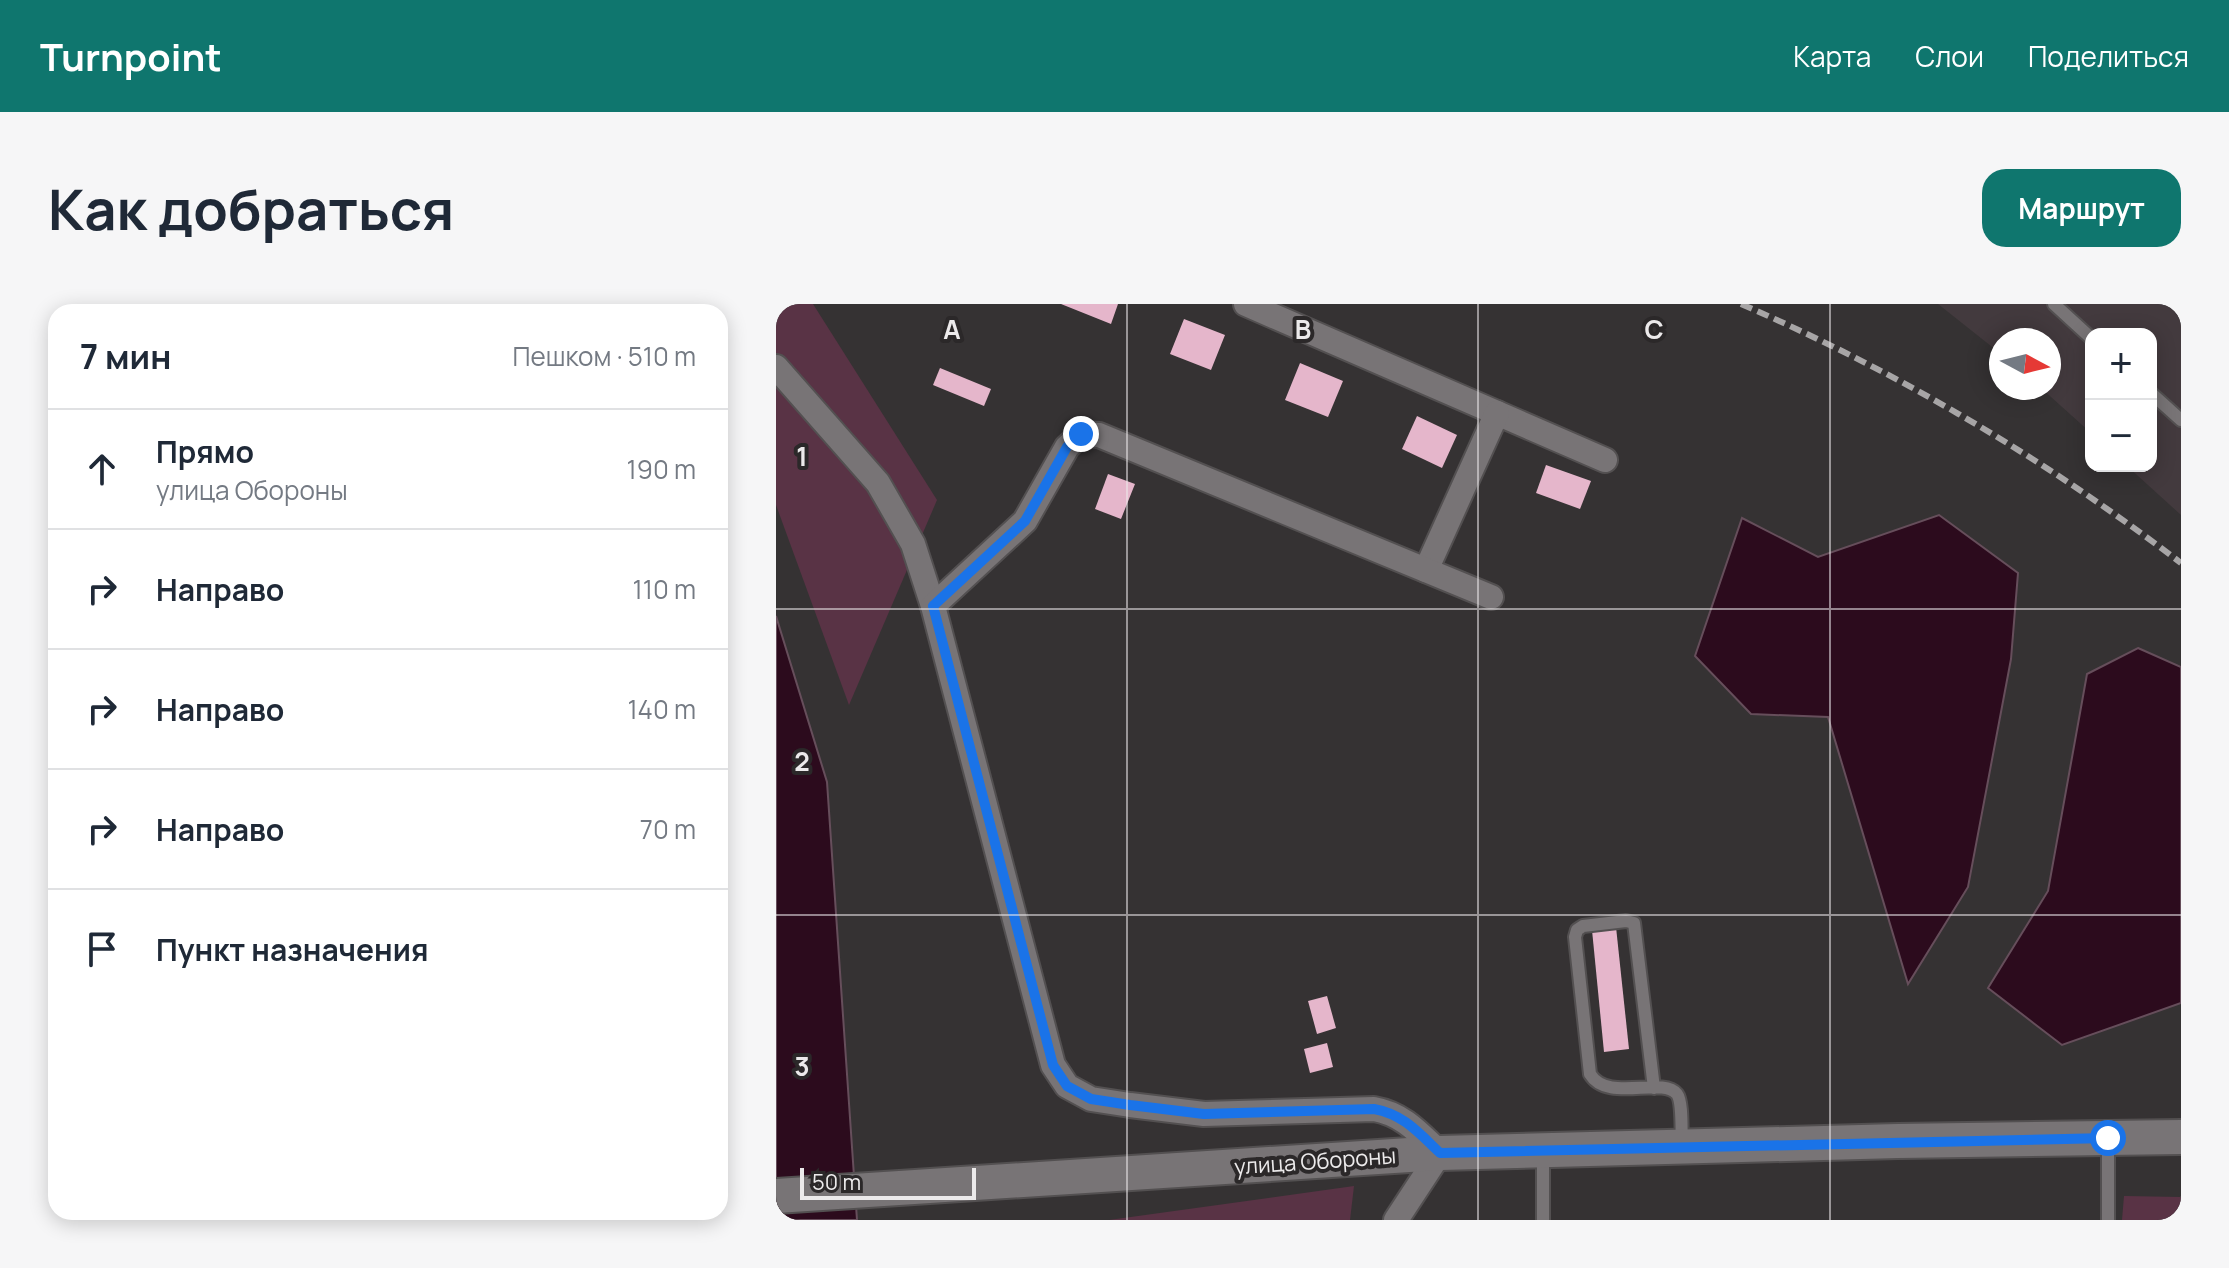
<!DOCTYPE html>
<html lang="ru">
<meta charset="utf-8">
<style>
:root{--surface:#fff;--page:#f6f6f7;--text:#1f2937;--muted:#747a83;--line:#e0e1e3;--accent:#0f766e}
body{margin:0;font-family:Manrope,sans-serif;background:var(--page);color:var(--text)}
.controls{position:absolute;right:24px;top:24px;display:grid;overflow:hidden;border-radius:16px;box-shadow:0 4px 20px #0003}
.controls button{width:72px;height:72px;display:grid;place-items:center;padding:0;border:0;border-bottom:2px solid var(--line);background:var(--surface);color:var(--text);font:40px sans-serif}
.compass{position:absolute;left:1213px;top:24px;width:72px;height:72px;border-radius:50%;background:var(--surface);box-shadow:0 4px 20px #0003;rotate:97deg}
.scale{position:absolute;left:24px;bottom:20px;width:176px;box-sizing:border-box;padding-left:8px;border:4px solid #eceaeb;border-top:0;font-size:22px;line-height:28px;white-space:nowrap;color:#eceaeb;-webkit-text-stroke:6px #2b2829;paint-order:stroke}
.stop{position:absolute;width:24px;height:24px;margin:-18px;border:6px solid #1a73e8;border-radius:50%;background:#fff}
.stop.end{background:#1a73e8;border-color:#fff;box-shadow:0 2px 8px #0008}
.list{margin:0;padding:0;list-style:none}
h2{display:flex;justify-content:space-between;align-items:center;height:104px;margin:0;padding:0 32px;font-size:34px}
h2 small{font-size:26px;font-weight:400;color:var(--muted)}
.list li{display:grid;grid-template-columns:52px 1fr auto;gap:24px;align-items:center;box-sizing:border-box;height:120px;padding:0 32px;border-top:2px solid var(--line)}
.list b{display:block;font-size:30px;white-space:nowrap}
.list p{margin:0;font-size:26px;white-space:nowrap;color:var(--muted)}
.list em{font-size:26px;font-style:normal;color:var(--muted)}
.icon{flex:none;width:44px;height:44px;fill:none;stroke:currentColor;stroke-width:2;stroke-linecap:round;stroke-linejoin:round}
.map{position:relative;flex:none;width:1405px;height:916px;overflow:hidden;border-radius:24px}
header{display:flex;align-items:center;gap:48px;box-sizing:border-box;height:112px;padding:0 40px;background:var(--accent);color:#fff}
header strong{font-size:38px}
nav{display:flex;gap:44px;margin-inline-start:auto;font-size:28px}
.intro{display:flex;align-items:center;justify-content:space-between;box-sizing:border-box;height:192px;padding:0 48px}
h1{margin:0;font-size:56px}
.button{padding:20px 36px;border-radius:24px;background:var(--accent);color:#fff;font-size:28px;font-weight:700}
main{display:flex;gap:48px;padding:0 48px}
aside{flex:1;background:var(--surface);border-radius:24px;box-shadow:0 4px 20px #0003}
.map>svg:first-child{display:block}
</style>
<header>
<strong>Turnpoint</strong>
<nav><a>Карта</a><a>Слои</a><a>Поделиться</a></nav>
</header>
<div class="intro"><h1>Как добраться</h1><a class="button">Маршрут</a></div>
<main>
<aside>
<h2>7 мин<small>Пешком · 510 m</small></h2>
<ul class="list">
<li><svg class="icon" aria-label="ahead" viewBox="0 0 24 24"><path d="M12 20V5M6 11l6-6 6 6"/></svg><div><b>Прямо</b><p>улица Обороны</p></div><em>190 m</em></li>
<li><svg class="icon" aria-label="right" viewBox="0 0 24 24"><path d="M7 20v-9h11M14 6l5 5-5 5"/></svg><div><b>Направо</b></div><em>110 m</em></li>
<li><svg class="icon" aria-label="right" viewBox="0 0 24 24"><path d="M7 20v-9h11M14 6l5 5-5 5"/></svg><div><b>Направо</b></div><em>140 m</em></li>
<li><svg class="icon" aria-label="right" viewBox="0 0 24 24"><path d="M7 20v-9h11M14 6l5 5-5 5"/></svg><div><b>Направо</b></div><em>70 m</em></li>
<li><svg class="icon" aria-label="arrive" viewBox="0 0 24 24"><path d="M6 21V4h12l-3 4 3 4H6"/></svg><div><b>Пункт назначения</b></div></li>
</ul>
</aside>
<div class="map">
<svg width="1405" height="916" viewBox="0 0 1405 916">
<rect width="100%" height="100%" fill="#353233"/>
<!-- built -->
<path fill="#433a3e" d="M1162 0H1405V211L1351 162H1375V30H1315V129L1265 84H1273V36H1225V50Z"/>
<!-- green -->
<g fill="#593345">
<path d="M0 0H37L161 196 73 401 0 201Z"/>
<path d="M578 882 574 916H333Z"/>
<path d="M1348 892 1405 893V916H1346Z"/>
</g>
<!-- water -->
<g fill="#2c0b1d" stroke="#664e5b" stroke-width="2">
<path d="M1163 211 1242 269 1235 355 1192 583 1132 680 1052 413 975 410 919 352 966 214 1042 253Z"/>
<path d="M0 312 51 478 81 916H0Z"/>
<path d="M1362 344 1405 363V699L1286 741 1212 684 1272 587 1311 370Z"/>
</g>
<!-- building -->
<g fill="#e5b6cb">
<path d="M285 0H342L335 20Z"/>
<path d="M408 15 449 31 435 66 394 50Z"/>
<path d="M524 59 567 77 552 113 509 96Z"/>
<path d="M164 64 215 85 208 102 157 81Z"/>
<path d="M641 112 681 131 666 164 626 145Z"/>
<path d="M770 161 815 177 804 205 760 189Z"/>
<path d="M332 170 359 180 345 215 319 205Z"/>
<path d="M840 623 853 745 828 748 816 626Z"/>
<path d="M551 692 560 724 541 730 532 697Z"/>
<path d="M551 739 557 763 534 769 528 745Z"/>
</g>
<g fill="none" stroke-linecap="round" stroke-linejoin="round">
<!-- service casing -->
<g stroke="#535051" stroke-width="16">
<g id="service">
<path d="M1278 0 1315 34"/>
<path d="M1375 89 1405 116"/>
<path d="M878 784 858 619 850 617 807 622 801 626 799 633 814 770C831 799 886 772 901 790 907 798 905 829 906 840"/>
<path d="M1332 835V916"/>
<path d="M767 916V850"/>
</g>
</g>
<!-- minor casing -->
<g stroke="#535051" stroke-width="28">
<g id="minor">
<path d="M470 0 829 156"/>
<path d="M0 63 102 179 137 240 157 302 277 761 291 782 315 795 354 801 428 810 598 805C627 810 643 829 664 849L620 916"/>
<path d="M650 266 721 109"/>
<path d="M157 302 249 217 291 143 305 130 323 131 715 293"/>
</g>
</g>
<!-- secondary casing -->
<g stroke="#535051" stroke-width="38">
<path id="secondary" d="M0 892 664 849 1122 837 1405 833"/>
</g>
<!-- service -->
<use href="#service" stroke="#787476" stroke-width="12"/>
<!-- minor -->
<use href="#minor" stroke="#787476" stroke-width="24"/>
<!-- secondary -->
<use href="#secondary" stroke="#787476" stroke-width="34"/>
<!-- rail -->
<path stroke="#a7a5a6" stroke-width="6" stroke-dasharray="12 6" stroke-linecap="butt" d="M965 0C1122 68 1269 155 1405 259"/>
</g>
<g fill="none" stroke-linecap="round" stroke-linejoin="round">
<!-- route -->
<path stroke="#1a73e8" stroke-width="10" d="M305 130 291 143 249 217 157 302 277 761 291 782 315 795 354 801 428 810 598 805C627 810 643 829 664 849L1332 834"/>
</g>
<!-- grid -->
<path fill="none" stroke="#eceaeb" stroke-width="2" stroke-opacity="0.55" d="M351 0V916M702 0V916M1054 0V916M0 305H1405M0 611H1405"/>
<g text-anchor="middle" stroke-width="8" stroke-linejoin="round" paint-order="stroke">
<!-- street labels -->
<g font-size="22" fill="#eceaeb" stroke="#2b2829">
<text transform="translate(539 857) rotate(-4)" y="8">улица Обороны</text>
</g>
</g>
<g font-size="26" text-anchor="middle" font-weight="bold" fill="#eceaeb" stroke="#2b2829" stroke-width="8" stroke-linejoin="round" paint-order="stroke">
<text x="176" y="35">A</text>
<text x="527" y="35">B</text>
<text x="878" y="35">C</text>
<text x="26" y="162">1</text>
<text x="26" y="467">2</text>
<text x="26" y="772">3</text>
</g>
</svg>
<div class="controls">
<button>+</button>
<button>−</button>
</div>
<svg class="compass" viewBox="-18 -18 36 36"><path d="M0-13l5 13h-10z" fill="#e53935"/><path d="M0 13l5-13h-10z" fill="#747a83"/></svg>
<div class="scale">50 m</div>
<div class="stop" style="left:1332px;top:834px"></div>
<div class="stop end" style="left:305px;top:130px"></div>
</div>
</main>
